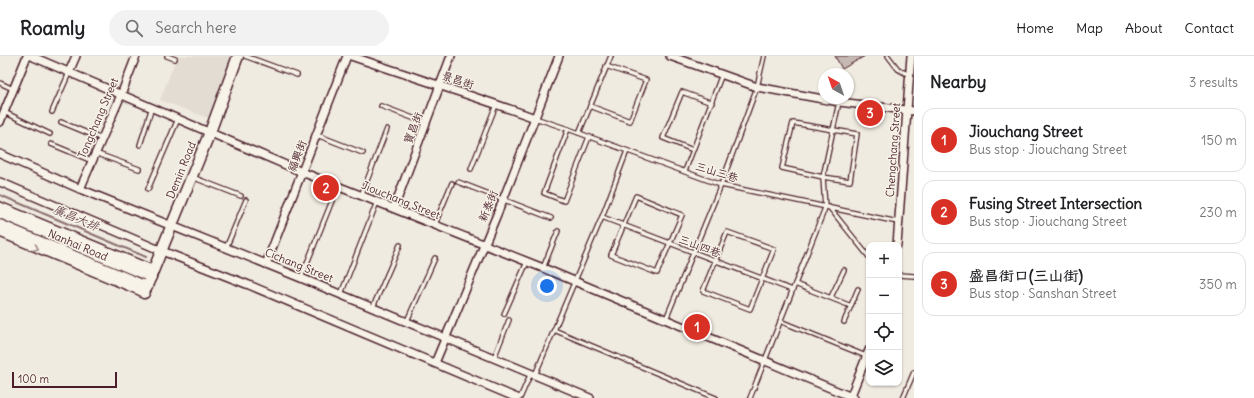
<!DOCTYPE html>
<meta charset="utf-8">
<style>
:root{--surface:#fff;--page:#f2f2f2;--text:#202124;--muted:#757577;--line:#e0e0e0;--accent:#d93025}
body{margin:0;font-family:Delius,"LXGW WenKai TC",sans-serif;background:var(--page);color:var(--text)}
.controls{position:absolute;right:12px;bottom:12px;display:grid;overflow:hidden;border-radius:8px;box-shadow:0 1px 3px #0004}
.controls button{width:36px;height:36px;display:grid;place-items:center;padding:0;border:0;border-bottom:1px solid var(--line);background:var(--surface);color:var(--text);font:20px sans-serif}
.compass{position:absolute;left:818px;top:12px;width:36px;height:36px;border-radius:50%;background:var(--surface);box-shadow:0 1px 3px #0004;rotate:320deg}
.scale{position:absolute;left:12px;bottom:10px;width:105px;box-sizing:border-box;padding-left:4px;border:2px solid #4a1f2b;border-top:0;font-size:11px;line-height:14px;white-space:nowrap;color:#4a1f2b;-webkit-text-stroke:3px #f7f3e8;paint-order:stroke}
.you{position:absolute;left:547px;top:230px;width:14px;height:14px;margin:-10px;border:3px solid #fff;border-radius:50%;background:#1a73e8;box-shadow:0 0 0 6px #1a73e833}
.badge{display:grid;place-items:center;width:26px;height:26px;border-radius:50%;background:var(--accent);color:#fff;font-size:13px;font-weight:700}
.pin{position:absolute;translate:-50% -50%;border:2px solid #fff;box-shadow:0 1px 4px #0006}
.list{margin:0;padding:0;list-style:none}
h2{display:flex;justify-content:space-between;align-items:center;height:52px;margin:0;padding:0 16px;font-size:17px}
h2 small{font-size:13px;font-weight:400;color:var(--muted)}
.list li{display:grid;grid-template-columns:26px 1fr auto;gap:12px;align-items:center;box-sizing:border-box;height:64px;margin:0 8px 8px;padding:0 8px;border:1px solid var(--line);border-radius:12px}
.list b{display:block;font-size:15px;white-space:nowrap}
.list p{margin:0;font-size:13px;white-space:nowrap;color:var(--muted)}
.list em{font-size:13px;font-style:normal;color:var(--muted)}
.icon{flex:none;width:22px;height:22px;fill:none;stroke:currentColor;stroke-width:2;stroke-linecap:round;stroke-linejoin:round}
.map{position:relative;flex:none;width:914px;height:342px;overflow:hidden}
header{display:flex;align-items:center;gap:24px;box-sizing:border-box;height:56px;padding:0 20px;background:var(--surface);border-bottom:1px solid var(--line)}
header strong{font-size:19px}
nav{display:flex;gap:22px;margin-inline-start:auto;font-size:14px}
.search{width:280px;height:36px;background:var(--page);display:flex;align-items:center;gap:10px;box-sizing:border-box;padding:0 14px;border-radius:22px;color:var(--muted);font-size:15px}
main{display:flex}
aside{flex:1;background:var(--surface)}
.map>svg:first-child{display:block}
</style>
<header>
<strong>Roamly</strong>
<div class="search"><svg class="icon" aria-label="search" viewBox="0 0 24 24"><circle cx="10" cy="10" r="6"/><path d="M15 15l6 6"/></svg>Search here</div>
<nav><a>Home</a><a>Map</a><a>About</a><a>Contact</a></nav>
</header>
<main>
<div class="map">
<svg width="914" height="342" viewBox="0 0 914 342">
<rect width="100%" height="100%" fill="#f0ebe0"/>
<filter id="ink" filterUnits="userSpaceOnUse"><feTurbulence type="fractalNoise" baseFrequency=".025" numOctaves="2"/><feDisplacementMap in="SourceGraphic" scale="8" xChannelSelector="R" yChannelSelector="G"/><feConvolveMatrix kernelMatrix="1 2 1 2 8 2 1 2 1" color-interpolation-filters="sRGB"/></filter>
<g filter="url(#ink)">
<!-- built -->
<path fill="#e3dcd2" d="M177 0H232L208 62 160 44Z"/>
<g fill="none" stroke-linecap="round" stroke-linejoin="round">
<!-- stream -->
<path stroke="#8b6f72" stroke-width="2" d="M0 139 146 201"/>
</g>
<!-- building -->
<path fill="#c6b8b3" stroke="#4a1f2b" d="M835 0H865L842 13Z"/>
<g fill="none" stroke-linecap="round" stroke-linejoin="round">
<!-- lane casing -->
<g stroke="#4a1f2b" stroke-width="6">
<g id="lane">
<path d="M167 0 175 3"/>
<path d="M245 0 297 19"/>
<path d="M888 0 898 13 909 19"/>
<path d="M0 27 13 33"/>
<path d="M381 50 426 67"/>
<path d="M590 50 630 65 646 24 606 10"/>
<path d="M4 56 50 78"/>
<path d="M52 56 69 17"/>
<path d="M535 62 568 73 721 129 898 166"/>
<path d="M61 66 102 83"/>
<path d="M793 67 857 78 850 125 823 121 782 112Z"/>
<path d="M568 73 544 137 564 145 589 81"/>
<path d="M579 77 611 0"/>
<path d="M317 79 363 97"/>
<path d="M51 88 92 105"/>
<path d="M140 89 152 51"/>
<path d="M693 94 663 82 682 36 712 47"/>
<path d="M95 97 139 113"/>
<path d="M471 113 496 49"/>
<path d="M685 115 722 18"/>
<path d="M192 121 241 140"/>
<path d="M458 126 551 162"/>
<path d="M148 133 178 63"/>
<path d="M361 140 387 73"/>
<path d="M636 140 682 159 657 217 611 199Z"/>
<path d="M829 151 869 201"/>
<path d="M602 161 792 234"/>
<path d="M435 168 452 127"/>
<path d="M727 176 774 193 750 253 703 235Z"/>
<path d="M226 192 246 144"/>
<path d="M543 212 558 175"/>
<path d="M899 219 914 220"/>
<path d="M301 222 338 130"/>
<path d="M795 228 851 250"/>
<path d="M341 238 377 146"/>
<path d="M831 241 844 214"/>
<path d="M373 251 400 189"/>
<path d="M504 258 527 206"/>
<path d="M666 263 721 129 757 31 764 0"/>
<path d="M407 265 435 202"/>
<path d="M780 265 866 300"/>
<path d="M844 266 858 233"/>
<path d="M554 274 716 342"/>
<path d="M494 302 509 264"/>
<path d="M535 319 602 161 627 95"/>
<path d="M520 342 531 317"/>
<path d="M750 342 825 152 823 121 839 46"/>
<path d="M903 342 914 316"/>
</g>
</g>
<!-- street casing -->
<g stroke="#4a1f2b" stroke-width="10">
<g id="street">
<path d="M31 0 302 116 543 212 854 342"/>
<path d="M351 0C412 21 474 40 535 62"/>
<path d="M670 0 757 31 839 46 914 55"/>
<path d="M69 16 76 0"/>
<path d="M0 66 27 0"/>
<path d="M0 98 80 133 301 222 590 342"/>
<path d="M0 126 162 195 249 229 517 342"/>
<path d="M80 133 121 39 136 0"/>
<path d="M0 150 154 214"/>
<path d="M394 152 451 0"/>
<path d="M0 177 144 237"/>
<path d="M897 189 911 0"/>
<path d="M266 208 347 0"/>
<path d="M435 307 503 144 559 0"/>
<path d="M850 342 869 294"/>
</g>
</g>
<!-- secondary casing -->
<g stroke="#4a1f2b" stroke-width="13">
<g id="secondary">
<path d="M0 157 151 221"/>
<path d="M0 169 147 231"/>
<path d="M144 237 210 76 238 0"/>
</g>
</g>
<!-- lane -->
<use href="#lane" stroke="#f7f3e8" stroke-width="3.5"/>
<!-- street -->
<use href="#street" stroke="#f7f3e8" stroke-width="7"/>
<!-- secondary -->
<use href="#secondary" stroke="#f7f3e8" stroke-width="10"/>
</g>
<!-- one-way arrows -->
<defs><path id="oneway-chevron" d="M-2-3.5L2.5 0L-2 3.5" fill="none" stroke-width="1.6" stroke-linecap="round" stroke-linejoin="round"/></defs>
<use stroke="#a0898a" href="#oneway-chevron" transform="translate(36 192) rotate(22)"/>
</g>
<g text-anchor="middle" stroke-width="3" stroke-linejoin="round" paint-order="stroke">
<!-- street labels -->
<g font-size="11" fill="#4a1f2b" stroke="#f7f3e8">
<text transform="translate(458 24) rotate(18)" y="4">景昌街</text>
<text transform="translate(98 62) rotate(-67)" y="4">Tongchang Street</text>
<text transform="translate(413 72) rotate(-69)" y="4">寶昌街</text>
<text transform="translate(893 94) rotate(-86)" y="4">Chengchang Street</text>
<text transform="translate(297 100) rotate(-69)" y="4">福興街</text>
<text transform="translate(181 114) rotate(-68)" y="4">Demin Road</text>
<text transform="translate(717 116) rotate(17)" y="4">三山三巷</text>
<text transform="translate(401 144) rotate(22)" y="4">Jiouchang Street</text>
<text transform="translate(488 150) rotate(-68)" y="4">新泰街</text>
<text transform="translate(78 189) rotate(23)" y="4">Nanhai Road</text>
<text transform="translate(700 190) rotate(20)" y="4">三山四巷</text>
<text transform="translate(299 209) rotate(22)" y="4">Cichang Street</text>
</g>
<!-- water labels -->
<g font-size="12" font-style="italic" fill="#704e55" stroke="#f7f3e8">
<text transform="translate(76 162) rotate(23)" y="4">廣昌大排</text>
</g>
</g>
</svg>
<div class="controls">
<button>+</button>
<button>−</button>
<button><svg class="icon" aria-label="locate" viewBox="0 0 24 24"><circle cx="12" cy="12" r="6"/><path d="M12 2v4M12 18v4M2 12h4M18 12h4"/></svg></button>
<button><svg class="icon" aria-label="layers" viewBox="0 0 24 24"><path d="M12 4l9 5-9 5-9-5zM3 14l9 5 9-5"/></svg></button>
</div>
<svg class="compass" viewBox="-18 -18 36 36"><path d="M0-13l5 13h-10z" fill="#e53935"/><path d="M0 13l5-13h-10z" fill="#757577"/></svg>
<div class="scale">100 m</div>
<div class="you"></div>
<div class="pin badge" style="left:697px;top:271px">1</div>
<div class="pin badge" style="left:326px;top:132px">2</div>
<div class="pin badge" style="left:870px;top:57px">3</div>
</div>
<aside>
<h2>Nearby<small>3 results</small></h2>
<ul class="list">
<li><span class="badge">1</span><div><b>Jiouchang Street</b><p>Bus stop · Jiouchang Street</p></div><em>150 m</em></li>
<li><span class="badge">2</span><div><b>Fusing Street Intersection</b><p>Bus stop · Jiouchang Street</p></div><em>230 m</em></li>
<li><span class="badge">3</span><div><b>盛昌街口(三山街)</b><p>Bus stop · Sanshan Street</p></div><em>350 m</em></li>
</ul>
</aside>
</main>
